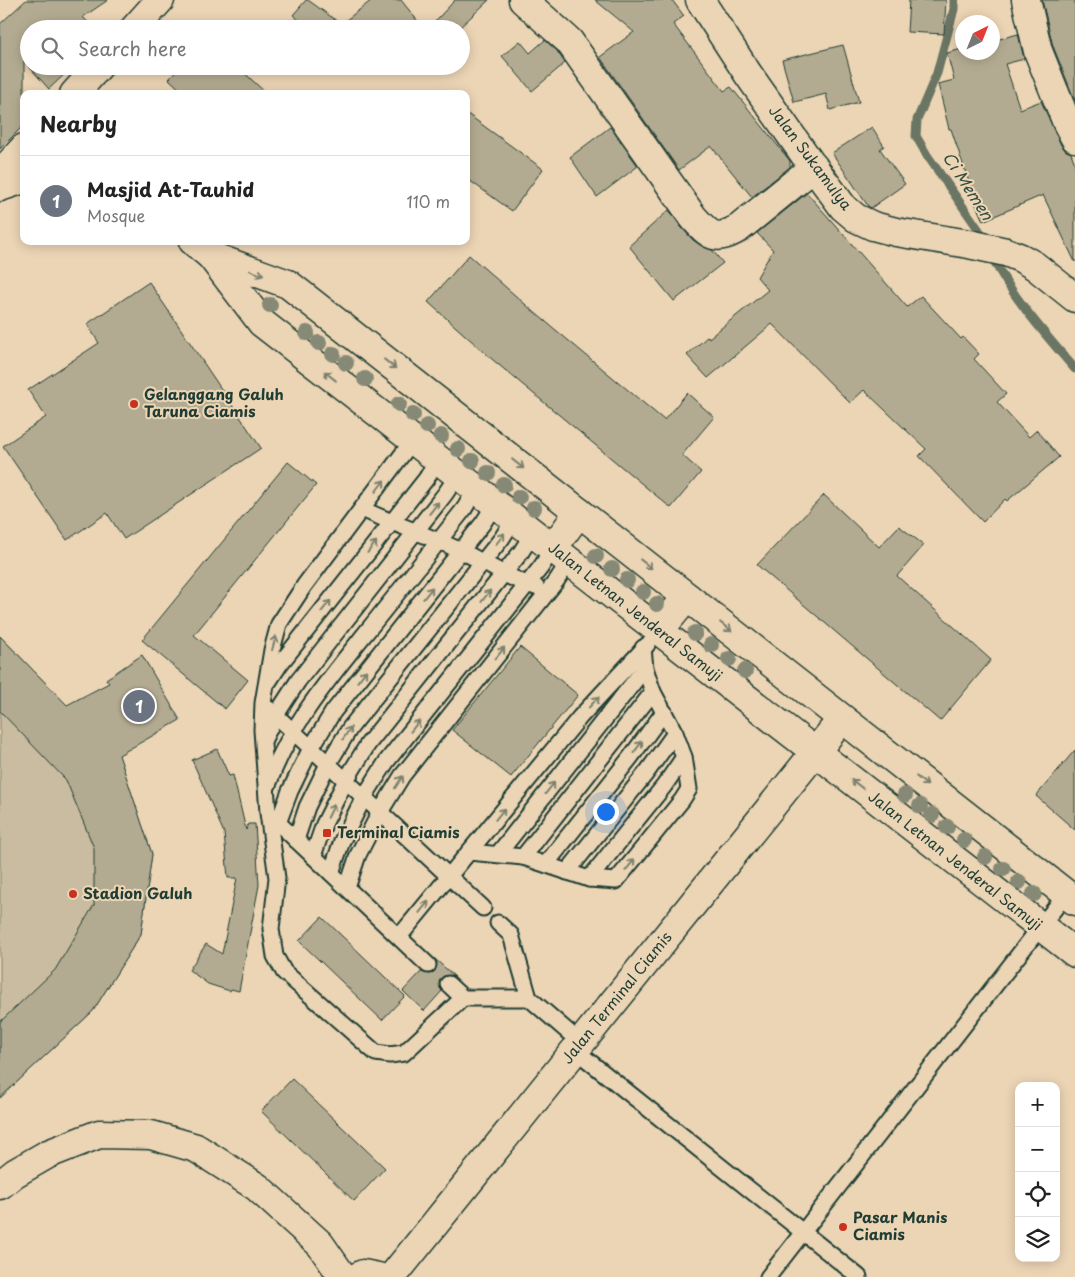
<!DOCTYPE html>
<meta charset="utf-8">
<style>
:root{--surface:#fff;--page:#f6f6f6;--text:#222;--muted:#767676;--line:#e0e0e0;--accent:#ea580c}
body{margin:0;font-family:"Playpen Sans",sans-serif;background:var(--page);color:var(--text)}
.controls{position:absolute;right:15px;bottom:15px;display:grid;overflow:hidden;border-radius:10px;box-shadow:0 2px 12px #0003}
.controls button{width:45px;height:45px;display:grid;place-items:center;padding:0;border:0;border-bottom:1px solid var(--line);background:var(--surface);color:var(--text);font:25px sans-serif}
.compass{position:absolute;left:955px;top:15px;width:45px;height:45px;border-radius:50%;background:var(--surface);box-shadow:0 2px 12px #0003;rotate:43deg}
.you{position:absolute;left:605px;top:811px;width:18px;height:18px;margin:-12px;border:4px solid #fff;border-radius:50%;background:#1a73e8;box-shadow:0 0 0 8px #1a73e833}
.badge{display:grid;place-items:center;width:32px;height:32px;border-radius:50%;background:var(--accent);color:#fff;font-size:16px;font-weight:700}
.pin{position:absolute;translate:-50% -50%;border:2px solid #fff;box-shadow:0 1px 5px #0006}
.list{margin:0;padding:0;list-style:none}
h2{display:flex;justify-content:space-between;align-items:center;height:65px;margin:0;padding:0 20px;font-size:21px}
h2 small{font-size:16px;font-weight:400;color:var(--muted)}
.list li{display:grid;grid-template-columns:32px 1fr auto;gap:15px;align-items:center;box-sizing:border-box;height:90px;padding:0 20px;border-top:1px solid var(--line)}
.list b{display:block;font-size:19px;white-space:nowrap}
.list p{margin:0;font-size:16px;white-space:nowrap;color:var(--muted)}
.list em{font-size:16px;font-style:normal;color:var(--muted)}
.icon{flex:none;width:28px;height:28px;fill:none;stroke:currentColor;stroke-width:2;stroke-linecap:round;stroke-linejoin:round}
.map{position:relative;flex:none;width:1075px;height:1277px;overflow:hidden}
.search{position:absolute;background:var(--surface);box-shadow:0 2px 12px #0003;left:20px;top:20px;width:450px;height:55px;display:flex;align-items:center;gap:12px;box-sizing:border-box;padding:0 18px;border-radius:28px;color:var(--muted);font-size:19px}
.panel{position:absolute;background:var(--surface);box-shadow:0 2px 12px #0003;left:20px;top:90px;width:450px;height:155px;border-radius:10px}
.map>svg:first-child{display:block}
</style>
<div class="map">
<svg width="1075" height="1277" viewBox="0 0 1075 1277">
<rect width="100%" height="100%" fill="#ecd5b5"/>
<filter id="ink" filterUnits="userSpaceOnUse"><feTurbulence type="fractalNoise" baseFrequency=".02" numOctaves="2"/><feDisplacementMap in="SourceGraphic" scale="10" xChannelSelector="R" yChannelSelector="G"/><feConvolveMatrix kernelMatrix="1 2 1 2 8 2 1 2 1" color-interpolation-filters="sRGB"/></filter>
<g filter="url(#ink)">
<!-- green -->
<path fill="#cabca0" stroke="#747c6a" d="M0 636 120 760 152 854 141 934 93 1011 0 1098Z"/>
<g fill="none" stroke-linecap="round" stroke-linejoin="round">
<!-- stream -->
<g stroke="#6b7564" stroke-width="9">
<path d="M954 0V9L937 73 917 120 916 136 927 155 979 230 985 243"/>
<path d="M991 255C1012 297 1044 333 1075 369"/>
</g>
</g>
<!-- building -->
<g fill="#b3ab91" stroke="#1f3d34">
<path d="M26 0H108L83 17 94 29H29V66H73L49 89 24 61V125L0 149V24Z"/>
<path d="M306 0H308L341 24 372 0H401L424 29H310L293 15Z"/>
<path d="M455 0H489L458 29H428Z"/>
<path d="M595 0H672L684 16 673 24 724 91 731 87 790 161V167L752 197 711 146 679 170 600 57 634 32Z"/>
<path d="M909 0H946L944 34 907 32Z"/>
<path d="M1042 0H1075V101L1053 46Z"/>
<path d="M1018 34 1024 59 1005 64 1020 109 1041 101 1061 145 1066 151 1071 153 1075 164V262L1043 195 983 221 969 189 971 188 951 129H949L938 84 954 80 947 53 962 49V52H992V41Z"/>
<path d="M545 40 557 51 565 63 532 91 502 56 520 41 530 53Z"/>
<path d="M843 45 859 102 830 110 826 94 794 102 782 60Z"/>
<path d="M181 66H237L267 94H185L169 79Z"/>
<path d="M466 113 543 169 512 211 466 178Z"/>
<path d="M610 127 638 166 597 197 570 157Z"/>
<path d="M872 127 884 146 880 149 905 184 871 208 868 206 832 153Z"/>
<path d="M807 193 907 307 921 296 961 339 963 337 979 354 974 359 1006 394 997 402 1029 437 1037 430 1059 457 1007 501 1005 499 983 522 919 456 926 449 864 390 850 403 772 324 708 378 687 355 708 336 709 338 768 290 757 277 773 250 757 233Z"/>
<path d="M669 210 681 227 693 240 702 246 712 250 723 263 674 301 629 246Z"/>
<path d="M469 255 533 311 664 420 687 393 714 417 682 455 701 472 671 508 493 360 428 302Z"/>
<path d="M149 282 261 448 124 539 107 513 67 540 3 446 46 417 28 390 99 343 87 324Z"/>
<path d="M288 462 316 485 194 635 248 680 225 709 142 640Z"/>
<path d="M824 495 879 547 899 526 924 545 897 576 991 660 940 721 757 565Z"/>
<path d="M0 636 67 705 109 683 106 679 142 655 180 720 119 755 152 854 141 934 93 1011 0 1098V1022L55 970 94 905V848L66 780 0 711Z"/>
<path d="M520 647 578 695 511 777 452 730Z"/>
<path d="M217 749 229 776 233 775 246 830 248 824H255L259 885 239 991 231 989 230 991 208 984 189 970 206 944 222 954 237 878H228L224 833 192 760Z"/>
<path d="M1075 750V830L1036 796Z"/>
<path d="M322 917 405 996 382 1020 299 941Z"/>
<path d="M434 958 455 977 450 975 442 977 439 982 442 991 424 1011 403 991 421 972 430 974 435 971 437 963Z"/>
<path d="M292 1079 385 1168 354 1201 261 1111Z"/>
</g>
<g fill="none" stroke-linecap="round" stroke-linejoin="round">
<!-- lane casing -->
<g stroke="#1f3d34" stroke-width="19">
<g id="lane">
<path d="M413 440 304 586 279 624 272 650 263 703 262 730 268 813 277 878 271 929 275 956 284 972 376 1053 390 1055 404 1053 463 998"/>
<path d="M362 509C394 524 427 535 459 550 485 562 508 579 536 587"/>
<path d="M269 681 280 664 426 479 438 459"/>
<path d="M269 709 483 908"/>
<path d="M264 739 276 715 298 681 445 494 458 475"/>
<path d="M268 785C288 728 327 681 364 635 398 593 431 551 464 509L476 489"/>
<path d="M271 816 428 965"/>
<path d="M278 823 290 791 311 748 333 712 483 523 495 504"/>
<path d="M296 840 307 807 328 764 350 728 502 538 514 519"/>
<path d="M469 852 523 857 589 879 616 881 682 800 689 789 684 757 675 733 653 692 645 668 643 648"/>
<path d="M498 854 645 668"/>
<path d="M313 856 324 824 346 780 368 744 521 552 533 533"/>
<path d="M523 857 653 692"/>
<path d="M546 864 630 758 664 712"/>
<path d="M567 872 647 772 675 733"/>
<path d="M331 873 342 841 364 797 387 761 541 567 553 548"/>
<path d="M589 879 664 786 684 757"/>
<path d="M347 888 358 855 380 812 402 776 557 580 569 561"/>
<path d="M498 923 511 935 529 998 581 1043"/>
<path d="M399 937 580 717 647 645"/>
<path d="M448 984 463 998H529"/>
<path d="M575 1050 859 1277"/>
<path d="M768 1277 1066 894"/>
</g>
</g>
<!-- street casing -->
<g stroke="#1f3d34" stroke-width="31">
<g id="street">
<path d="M523 0 569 41 693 217C710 236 715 242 739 228L814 167"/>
<path d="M700 0 748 74 809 161 843 207 856 218 873 226 896 232 969 244 1006 252 1021 258 1035 266 1075 298"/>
<path d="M1026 0 1038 51 1067 123 1075 138"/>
<path d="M134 29 160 0"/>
<path d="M74 94 99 66"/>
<path d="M0 174 24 148"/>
</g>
</g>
<!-- secondary casing -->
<g stroke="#1f3d34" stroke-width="31">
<g id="secondary">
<path d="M0 187 24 179"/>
<path d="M193 241 211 256 262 323 1075 953"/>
<path d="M211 256 288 284 1075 901"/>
<path d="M553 548 579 512"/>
<path d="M659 631 687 597"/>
<path d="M0 1185 15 1173 48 1154 99 1134 151 1135 196 1148 257 1187 320 1244 343 1277"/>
<path d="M357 1277 363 1274 378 1277"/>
<path d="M392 1277 842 719"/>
</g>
</g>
<!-- lane -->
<use href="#lane" stroke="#ecd5b5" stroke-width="15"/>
<!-- street -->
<use href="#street" stroke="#ecd5b5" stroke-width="28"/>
<!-- secondary -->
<use href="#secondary" stroke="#ecd5b5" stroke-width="28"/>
</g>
<!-- trees -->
<g fill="#858974">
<circle cx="270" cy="305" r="8"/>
<circle cx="307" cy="333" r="8"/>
<circle cx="319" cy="343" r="8"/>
<circle cx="333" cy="354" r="8"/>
<circle cx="346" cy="363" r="8"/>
<circle cx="365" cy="379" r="8"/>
<circle cx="399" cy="404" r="8"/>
<circle cx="413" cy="415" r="8"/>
<circle cx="427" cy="426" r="8"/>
<circle cx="441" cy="436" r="8"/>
<circle cx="458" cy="449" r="8"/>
<circle cx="472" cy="461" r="8"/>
<circle cx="488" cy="473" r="8"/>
<circle cx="504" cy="485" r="8"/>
<circle cx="519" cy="497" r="8"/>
<circle cx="534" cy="508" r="8"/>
<circle cx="596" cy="556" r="8"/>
<circle cx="612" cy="569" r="8"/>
<circle cx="627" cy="580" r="8"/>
<circle cx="643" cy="592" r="8"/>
<circle cx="657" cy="604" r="8"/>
<circle cx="695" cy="633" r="8"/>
<circle cx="711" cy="645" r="8"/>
<circle cx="729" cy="659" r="8"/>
<circle cx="745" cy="671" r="8"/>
<circle cx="905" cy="795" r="8"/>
<circle cx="920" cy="806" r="8"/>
<circle cx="932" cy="815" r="8"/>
<circle cx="947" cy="827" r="8"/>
<circle cx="964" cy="840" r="8"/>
<circle cx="985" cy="857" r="8"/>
<circle cx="1003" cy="869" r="8"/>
<circle cx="1019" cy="882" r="8"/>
<circle cx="1034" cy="894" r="8"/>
</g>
<!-- one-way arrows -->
<defs><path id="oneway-shaft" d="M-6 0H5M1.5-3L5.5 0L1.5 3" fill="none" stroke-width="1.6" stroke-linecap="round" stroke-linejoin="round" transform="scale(1.25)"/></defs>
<g stroke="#7b816e">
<use href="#oneway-shaft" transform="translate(257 273) rotate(20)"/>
<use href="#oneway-shaft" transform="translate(390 364) rotate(38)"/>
<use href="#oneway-shaft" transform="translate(330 376) rotate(-142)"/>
<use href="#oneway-shaft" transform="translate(518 464) rotate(38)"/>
<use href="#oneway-shaft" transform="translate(380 486) rotate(-53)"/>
<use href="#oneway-shaft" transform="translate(434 508) rotate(-52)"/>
<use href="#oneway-shaft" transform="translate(500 539) rotate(-53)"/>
<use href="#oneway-shaft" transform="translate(372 547) rotate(-52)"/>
<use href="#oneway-shaft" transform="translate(646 564) rotate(38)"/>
<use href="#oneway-shaft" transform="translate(428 593) rotate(-52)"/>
<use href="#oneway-shaft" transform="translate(486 596) rotate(-52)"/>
<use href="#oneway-shaft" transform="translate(326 606) rotate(-51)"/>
<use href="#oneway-shaft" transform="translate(726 627) rotate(38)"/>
<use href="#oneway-shaft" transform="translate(274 643) rotate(-75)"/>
<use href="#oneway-shaft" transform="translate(500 653) rotate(-52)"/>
<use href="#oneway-shaft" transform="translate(362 676) rotate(-52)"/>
<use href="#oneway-shaft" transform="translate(594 702) rotate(-47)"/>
<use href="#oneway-shaft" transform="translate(415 726) rotate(-52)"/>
<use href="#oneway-shaft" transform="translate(347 733) rotate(-57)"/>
<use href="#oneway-shaft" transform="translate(638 747) rotate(-54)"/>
<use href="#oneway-shaft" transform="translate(922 781) rotate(38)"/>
<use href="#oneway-shaft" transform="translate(399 782) rotate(-57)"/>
<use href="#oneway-shaft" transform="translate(857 784) rotate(-142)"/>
<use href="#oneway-shaft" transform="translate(550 788) rotate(-52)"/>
<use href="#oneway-shaft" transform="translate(331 811) rotate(-64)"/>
<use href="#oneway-shaft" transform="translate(500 814) rotate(-51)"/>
<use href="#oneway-shaft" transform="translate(630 865) rotate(-51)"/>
<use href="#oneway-shaft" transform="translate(424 907) rotate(-51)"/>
</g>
</g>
<!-- markers -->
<g fill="#c8321e" stroke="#ecd5b5" stroke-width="2">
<circle cx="134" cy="404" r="5"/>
<rect x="322" y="828" width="10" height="10" rx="2.5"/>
<circle cx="73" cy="894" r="5"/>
<circle cx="843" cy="1227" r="5"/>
</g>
<g text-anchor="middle" stroke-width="4" stroke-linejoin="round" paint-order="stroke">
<!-- street labels -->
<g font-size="15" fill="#1f3d34" stroke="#ecd5b5">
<text transform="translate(810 158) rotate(53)" y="5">Jalan Sukamulya</text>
<text transform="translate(635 612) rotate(38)" y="5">Jalan Letnan Jenderal Samuji</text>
<text transform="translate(955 861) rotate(38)" y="5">Jalan Letnan Jenderal Samuji</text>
<text transform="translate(617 998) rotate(-51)" y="5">Jalan Terminal Ciamis</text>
</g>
<!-- poi labels -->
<g font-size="15" font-weight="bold" fill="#1f3d34" stroke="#ecd5b5" text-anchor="start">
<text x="144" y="400">Gelanggang Galuh<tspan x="144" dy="17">Taruna Ciamis</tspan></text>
<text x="337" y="838">Terminal Ciamis</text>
<text x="83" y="899">Stadion Galuh</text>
<text x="853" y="1223">Pasar Manis<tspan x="853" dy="17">Ciamis</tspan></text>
</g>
<!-- water labels -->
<g font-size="16" font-style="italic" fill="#324b40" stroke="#ecd5b5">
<text transform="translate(968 186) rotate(57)" y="6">Ci Memen</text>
</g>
</g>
</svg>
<div class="controls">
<button>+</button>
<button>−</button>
<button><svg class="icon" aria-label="locate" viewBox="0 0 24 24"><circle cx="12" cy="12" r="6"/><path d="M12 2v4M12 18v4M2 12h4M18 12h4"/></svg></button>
<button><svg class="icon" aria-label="layers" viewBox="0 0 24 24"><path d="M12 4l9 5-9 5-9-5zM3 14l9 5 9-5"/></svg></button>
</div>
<svg class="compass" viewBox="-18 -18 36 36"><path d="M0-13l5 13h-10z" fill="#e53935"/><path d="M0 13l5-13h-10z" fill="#767676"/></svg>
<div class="you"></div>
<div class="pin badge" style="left:139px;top:706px;background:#6b7280">1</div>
<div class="search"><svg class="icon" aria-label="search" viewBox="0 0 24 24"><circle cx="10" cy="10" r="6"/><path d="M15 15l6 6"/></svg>Search here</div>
<section class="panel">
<h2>Nearby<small></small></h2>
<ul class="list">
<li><span class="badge" style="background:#6b7280">1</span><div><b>Masjid At-Tauhid</b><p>Mosque</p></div><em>110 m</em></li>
</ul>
</section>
</div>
